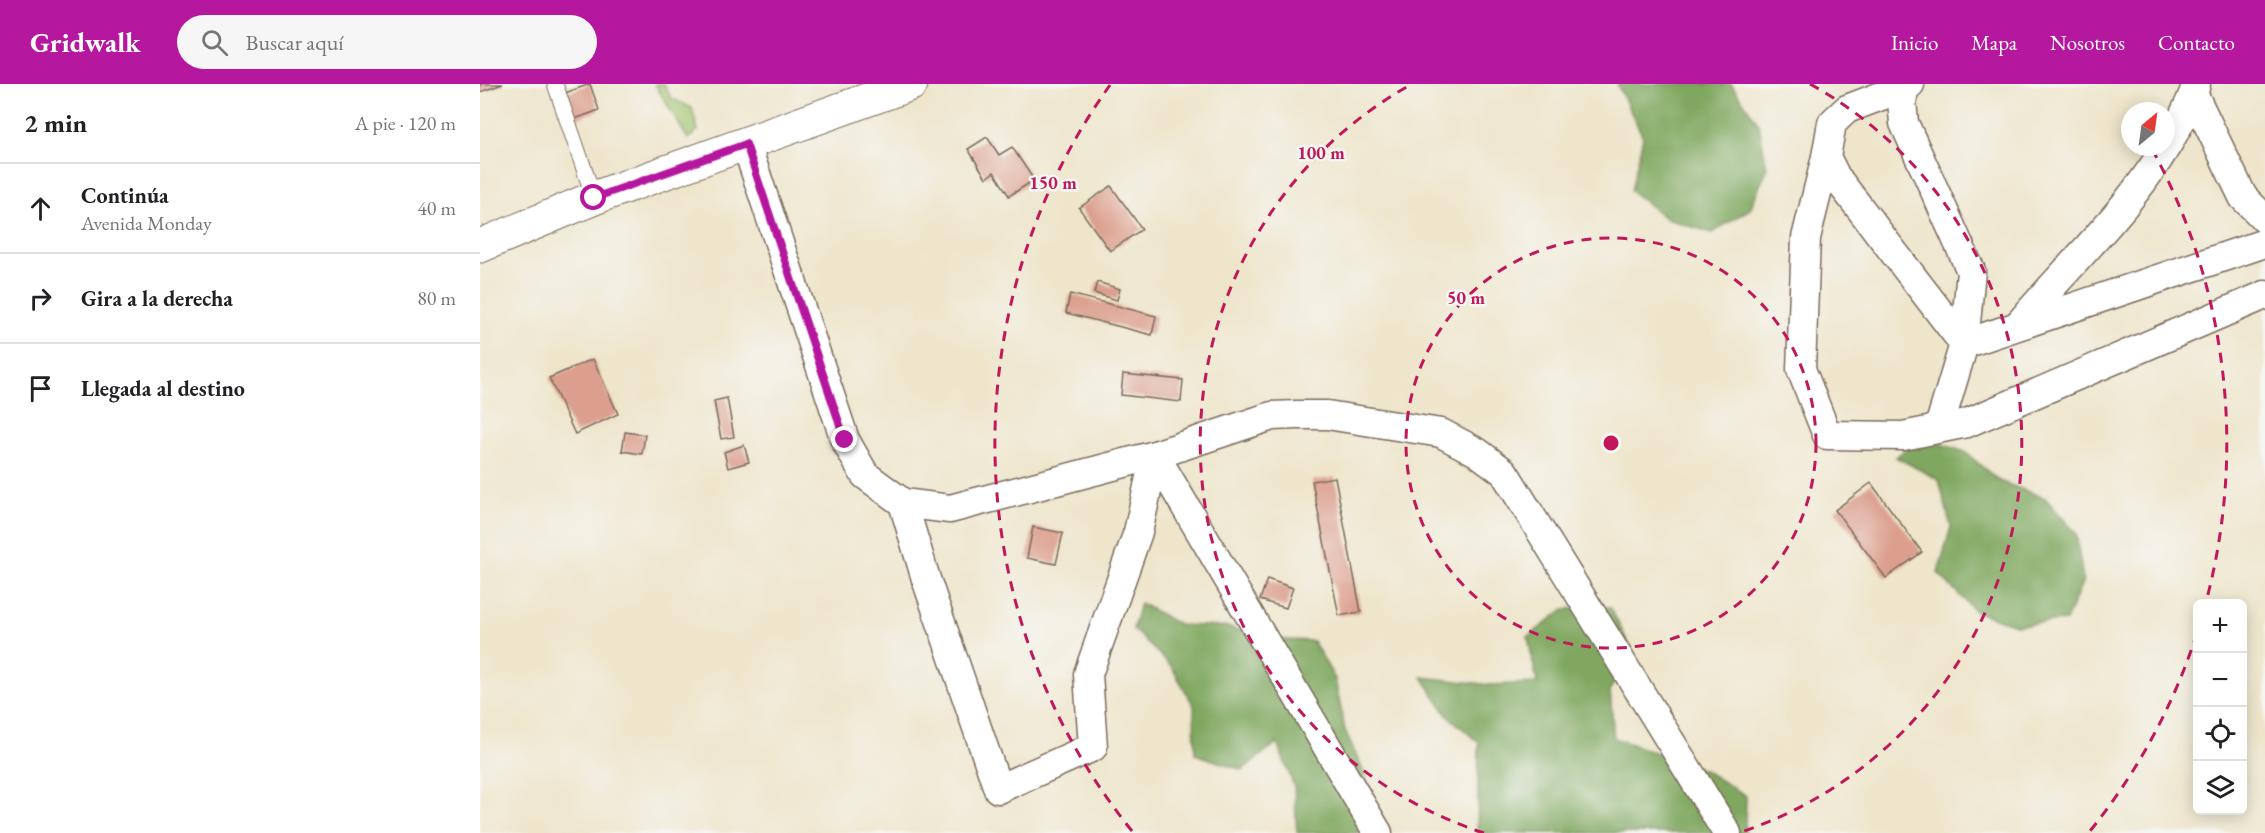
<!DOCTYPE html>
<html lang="es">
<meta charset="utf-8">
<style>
:root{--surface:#fff;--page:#f6f6f6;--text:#202124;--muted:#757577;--line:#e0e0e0;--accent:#b5179e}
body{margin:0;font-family:"EB Garamond",serif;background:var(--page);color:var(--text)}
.controls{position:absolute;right:18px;bottom:18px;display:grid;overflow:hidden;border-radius:9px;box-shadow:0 3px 15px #0003}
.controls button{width:54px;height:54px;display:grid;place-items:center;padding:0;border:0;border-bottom:2px solid var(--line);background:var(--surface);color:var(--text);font:30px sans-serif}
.compass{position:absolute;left:1641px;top:18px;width:54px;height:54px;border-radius:50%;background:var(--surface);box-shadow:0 3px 15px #0003;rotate:29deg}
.stop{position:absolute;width:18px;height:18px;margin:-14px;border:4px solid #b5179e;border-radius:50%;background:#fff}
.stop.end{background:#b5179e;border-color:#fff;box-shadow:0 2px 6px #0008}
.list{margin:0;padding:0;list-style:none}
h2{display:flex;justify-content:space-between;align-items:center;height:78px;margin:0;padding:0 24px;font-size:26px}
h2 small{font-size:20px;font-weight:400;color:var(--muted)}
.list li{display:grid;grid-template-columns:39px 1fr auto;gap:18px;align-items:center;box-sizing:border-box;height:90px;padding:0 24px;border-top:2px solid var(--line)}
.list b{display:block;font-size:22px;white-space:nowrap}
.list p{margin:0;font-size:20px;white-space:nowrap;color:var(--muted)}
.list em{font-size:20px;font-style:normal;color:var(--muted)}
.icon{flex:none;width:33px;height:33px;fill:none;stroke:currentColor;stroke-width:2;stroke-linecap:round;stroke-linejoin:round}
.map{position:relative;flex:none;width:1785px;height:749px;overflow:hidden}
header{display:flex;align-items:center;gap:36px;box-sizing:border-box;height:84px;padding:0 30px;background:var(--accent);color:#fff}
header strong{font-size:28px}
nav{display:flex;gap:33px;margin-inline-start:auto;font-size:21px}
.search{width:420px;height:54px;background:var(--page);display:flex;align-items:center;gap:15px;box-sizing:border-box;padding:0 21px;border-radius:33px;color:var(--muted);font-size:22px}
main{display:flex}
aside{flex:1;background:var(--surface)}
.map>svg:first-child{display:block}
</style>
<header>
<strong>Gridwalk</strong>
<div class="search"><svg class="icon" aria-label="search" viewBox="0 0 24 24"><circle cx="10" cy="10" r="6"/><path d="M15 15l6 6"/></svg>Buscar aquí</div>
<nav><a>Inicio</a><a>Mapa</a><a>Nosotros</a><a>Contacto</a></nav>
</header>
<main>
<aside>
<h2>2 min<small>A pie · 120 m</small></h2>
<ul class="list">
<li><svg class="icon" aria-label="ahead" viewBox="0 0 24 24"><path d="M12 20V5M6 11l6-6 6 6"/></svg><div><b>Continúa</b><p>Avenida Monday</p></div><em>40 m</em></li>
<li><svg class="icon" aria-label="right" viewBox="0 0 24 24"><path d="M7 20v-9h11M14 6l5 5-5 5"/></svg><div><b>Gira a la derecha</b></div><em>80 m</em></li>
<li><svg class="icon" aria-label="arrive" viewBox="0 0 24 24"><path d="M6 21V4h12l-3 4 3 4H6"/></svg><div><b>Llegada al destino</b></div></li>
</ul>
</aside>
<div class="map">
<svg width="1785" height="749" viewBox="0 0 1785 749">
<rect width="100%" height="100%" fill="#f6f6f2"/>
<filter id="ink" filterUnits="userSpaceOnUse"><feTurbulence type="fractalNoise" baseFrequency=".0167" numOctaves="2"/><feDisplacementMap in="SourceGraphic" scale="12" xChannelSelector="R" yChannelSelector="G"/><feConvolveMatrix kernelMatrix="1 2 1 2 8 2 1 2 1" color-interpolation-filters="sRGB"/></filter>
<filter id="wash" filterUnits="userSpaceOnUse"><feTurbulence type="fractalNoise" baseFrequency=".008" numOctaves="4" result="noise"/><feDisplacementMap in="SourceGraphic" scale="24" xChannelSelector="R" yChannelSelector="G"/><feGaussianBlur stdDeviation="1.35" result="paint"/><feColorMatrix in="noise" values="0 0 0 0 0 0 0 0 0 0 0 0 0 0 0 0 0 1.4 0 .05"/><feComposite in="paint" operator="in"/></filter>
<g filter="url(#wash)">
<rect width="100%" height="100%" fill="#eee5cb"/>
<!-- green -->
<path fill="#9fc16a" stroke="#6d7644" stroke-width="1.5" d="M175 0H184L191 14 212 24 218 46 208 55Z"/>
<!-- forest -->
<g fill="#7fa75e" stroke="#5d683e" stroke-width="1.5">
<path d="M1137 0H1251L1279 40 1287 85 1270 125 1232 149 1187 135 1151 107 1163 53Z"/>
<path d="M1440 353 1485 368 1519 397 1565 414 1596 449 1603 496 1586 537 1535 541 1495 527 1458 489 1471 443 1459 396 1416 373Z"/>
<path d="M660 519 700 541 748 543 789 555 833 557 855 595 865 646 884 689 897 731 892 749H817L814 702 797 659 762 686 715 670 714 622 691 582 653 545Z"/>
<path d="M1130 523 1152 566 1130 606 1134 654 1224 686 1266 712 1265 749H997L999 659 967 631 942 593 1011 601 1057 599 1048 553 1084 525Z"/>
</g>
<g id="blocks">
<!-- building -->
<g fill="#dc9f8d">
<path d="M0 0H23L0 8Z"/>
<path d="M110 0 119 26 95 35 85 9Z"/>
<path d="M507 53 519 71 532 63 554 96 529 112 514 88 506 94 488 65Z"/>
<path d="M631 102 662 145 630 167 599 124Z"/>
<path d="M617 198 640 205 637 216 614 209Z"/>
<path d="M590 210 676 232 672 251 586 229Z"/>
<path d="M113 275 138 330 95 350 69 294Z"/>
<path d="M643 290 703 296 701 318 641 311Z"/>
<path d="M247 314 254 353 241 355 234 317Z"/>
<path d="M145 348 165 351 162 370 142 367Z"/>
<path d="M264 361 269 378 248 384 244 368Z"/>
<path d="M855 393 881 528 859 532 832 397Z"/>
<path d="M1391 399 1442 468 1406 494 1355 426Z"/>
<path d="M553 443 583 449 576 480 547 474Z"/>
<path d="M787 495 813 504 806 524 780 516Z"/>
</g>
</g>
</g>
<g filter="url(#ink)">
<use href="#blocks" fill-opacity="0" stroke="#7a6b5b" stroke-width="1.5"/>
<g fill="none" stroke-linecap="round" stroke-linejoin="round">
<!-- lane casing -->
<g stroke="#7a6b5b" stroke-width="17">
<path id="lane" d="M75 0 114 114"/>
</g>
<!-- street casing -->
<g stroke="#7a6b5b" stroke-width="31">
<g id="street">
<path d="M1430 0 1425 3 1422 17 1424 39 1491 187 1484 260 1459 343"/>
<path d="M1425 3 1367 25 1352 39 1346 73 1356 93 1484 260 1785 159"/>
<path d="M1714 11 1763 113 1785 135"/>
<path d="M266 60 365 356 385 391 423 419 470 425 675 371 792 332 817 331H847L961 349 997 368 1024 388 1247 749"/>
<path d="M1346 73 1326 154 1321 285 1347 351 1423 352 1487 339 1785 211"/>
<path d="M1539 240C1593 176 1658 118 1698 42 1705 28 1713 15 1716 0"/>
<path d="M675 371 898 749"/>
<path d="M423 419 446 495 518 705 613 663 608 590 658 448 675 371"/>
</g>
</g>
<!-- secondary casing -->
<g stroke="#7a6b5b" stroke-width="35">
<path id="secondary" d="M0 162 114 114 431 0"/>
</g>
<!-- lane -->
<use href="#lane" stroke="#fff" stroke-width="15"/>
<!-- street -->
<use href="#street" stroke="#fff" stroke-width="28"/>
<!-- secondary -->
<use href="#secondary" stroke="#fff" stroke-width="33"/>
</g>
</g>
<g fill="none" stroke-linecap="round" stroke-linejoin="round" filter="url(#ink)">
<!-- route -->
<path stroke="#b5179e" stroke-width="8" d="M114 114 266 60 365 356"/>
</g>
<!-- distance rings -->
<g fill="none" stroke="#c2185b" stroke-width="3" stroke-dasharray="10 8">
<circle cx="1131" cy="359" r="205"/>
<path d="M1004 749A410 410 0 0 1 932 0M1330 0A410 410 0 0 1 1258 749"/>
<path d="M1717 549A616 616 0 0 1 1610 747M652 747A616 616 0 0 1 630 1M1672 65A616 616 0 0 1 1726 518"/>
</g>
<circle cx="1131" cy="359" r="9" fill="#c2185b" stroke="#f6f6f2" stroke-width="3"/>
<g font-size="18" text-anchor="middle" font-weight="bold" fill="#c2185b" stroke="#f6f6f2" stroke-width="5" stroke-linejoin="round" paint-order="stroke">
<text x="841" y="75">100 m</text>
<text x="573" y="105">150 m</text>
<text x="986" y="220">50 m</text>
</g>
</svg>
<div class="controls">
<button>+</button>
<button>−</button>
<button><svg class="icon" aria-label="locate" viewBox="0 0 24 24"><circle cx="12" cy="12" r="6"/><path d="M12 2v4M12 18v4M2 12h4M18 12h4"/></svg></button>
<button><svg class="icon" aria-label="layers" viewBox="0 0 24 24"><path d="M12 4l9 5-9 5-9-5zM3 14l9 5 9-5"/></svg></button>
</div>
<svg class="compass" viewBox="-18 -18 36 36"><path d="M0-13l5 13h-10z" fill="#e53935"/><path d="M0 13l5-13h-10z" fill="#757577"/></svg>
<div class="stop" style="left:114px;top:114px"></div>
<div class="stop end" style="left:365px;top:356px"></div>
</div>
</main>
